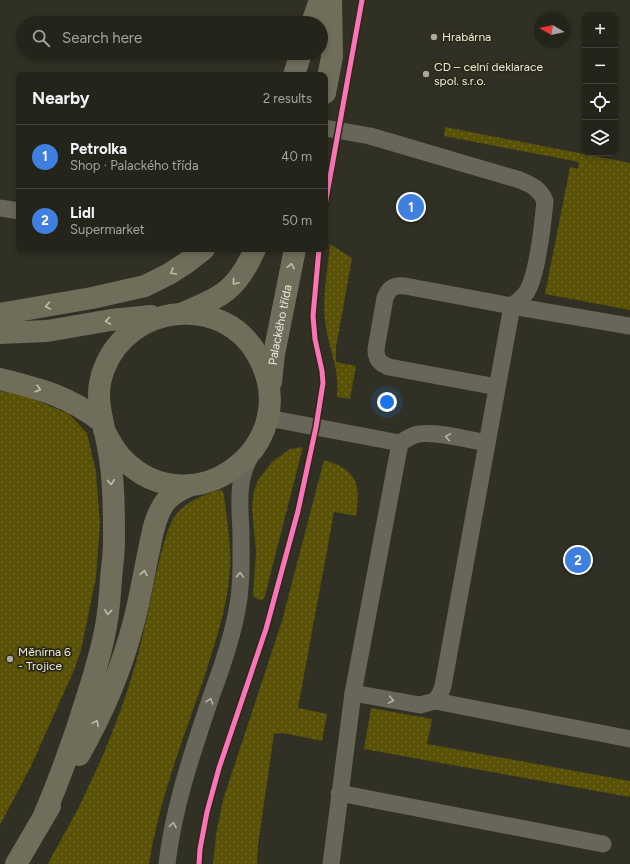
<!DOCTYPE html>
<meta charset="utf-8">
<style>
:root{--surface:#25241b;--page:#2d2c24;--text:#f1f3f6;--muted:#a3a4a3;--line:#42413a;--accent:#a9a89c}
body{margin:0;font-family:Figtree,sans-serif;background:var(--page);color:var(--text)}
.controls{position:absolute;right:12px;top:12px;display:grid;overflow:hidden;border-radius:8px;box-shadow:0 2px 6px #0003}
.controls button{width:36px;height:36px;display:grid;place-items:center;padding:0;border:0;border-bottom:1px solid var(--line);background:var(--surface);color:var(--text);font:20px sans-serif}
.compass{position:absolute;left:534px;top:12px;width:36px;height:36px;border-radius:50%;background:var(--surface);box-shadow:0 2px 6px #0003;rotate:279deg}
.you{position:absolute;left:387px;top:402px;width:14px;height:14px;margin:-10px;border:3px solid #fff;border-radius:50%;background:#1a73e8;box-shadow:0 0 0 6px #1a73e833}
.badge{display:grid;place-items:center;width:26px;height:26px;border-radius:50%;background:var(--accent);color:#fff;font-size:13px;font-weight:700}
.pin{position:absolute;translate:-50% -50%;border:2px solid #fff;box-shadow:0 1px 4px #0006}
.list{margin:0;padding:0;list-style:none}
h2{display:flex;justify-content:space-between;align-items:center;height:52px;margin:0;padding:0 16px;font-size:17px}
h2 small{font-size:13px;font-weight:400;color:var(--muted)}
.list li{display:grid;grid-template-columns:26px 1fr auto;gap:12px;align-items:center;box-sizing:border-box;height:64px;padding:0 16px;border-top:1px solid var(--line)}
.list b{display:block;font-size:15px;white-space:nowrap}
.list p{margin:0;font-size:13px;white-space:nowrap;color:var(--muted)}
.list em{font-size:13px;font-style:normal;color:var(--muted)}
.icon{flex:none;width:22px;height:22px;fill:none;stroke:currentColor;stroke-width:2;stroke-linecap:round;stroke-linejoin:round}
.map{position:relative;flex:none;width:630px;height:864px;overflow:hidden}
.search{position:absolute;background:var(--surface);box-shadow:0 2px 6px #0003;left:16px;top:16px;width:312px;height:44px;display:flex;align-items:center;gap:10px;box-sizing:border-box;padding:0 14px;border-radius:22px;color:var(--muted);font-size:15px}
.panel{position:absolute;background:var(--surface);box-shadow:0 2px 6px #0003;left:16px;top:72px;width:312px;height:180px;border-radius:8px}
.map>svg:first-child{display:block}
</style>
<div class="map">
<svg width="630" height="864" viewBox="0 0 630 864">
<defs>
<pattern id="grass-dots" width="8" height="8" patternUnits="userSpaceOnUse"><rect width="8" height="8" fill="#595105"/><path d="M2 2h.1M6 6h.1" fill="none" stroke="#716a29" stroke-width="1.8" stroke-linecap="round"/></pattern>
</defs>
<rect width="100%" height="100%" fill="#313024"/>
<!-- grass -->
<g fill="url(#grass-dots)">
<path d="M445 127 630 163V310L545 294 570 167 578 169 579 162 444 136Z"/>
<path d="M330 244 352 258 336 347V362L356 366 350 399 337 397C340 368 328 348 325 321 322 299 328 267 330 244Z"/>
<path d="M0 391 29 397 69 414 87 433 96 472 100 523 96 577 81 650 74 670 31 766 0 825Z"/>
<path d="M303 447 264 599 259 600 254 597 253 594 256 552 252 508 254 491 258 480 272 462 290 449Z"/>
<path d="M324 460C357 470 361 483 356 516L334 512 298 708 327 714 322 741 283 733 274 734 258 845 257 864H213L216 835 223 800 282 621Z"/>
<path d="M220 490 223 491 224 496C227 519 231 542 230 565 229 603 216 639 205 675 184 737 159 799 149 864H48C60 840 75 817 86 792 107 749 124 705 137 659 144 631 150 603 156 574 161 556 164 536 173 519 183 502 203 495 220 490Z"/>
<path d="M371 708 432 719 427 744 630 781V797L364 749Z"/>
</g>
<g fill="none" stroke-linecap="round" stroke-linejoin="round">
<!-- lane -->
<g stroke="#676658" stroke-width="17">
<path d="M325 128 370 136 520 180C532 185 540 189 545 201 543 222 537 277 526 293 522 298 517 302 512 306"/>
<path d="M0 208 19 211"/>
<path d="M512 306 630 326"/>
<path d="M268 418 400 443C406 439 412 435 419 434 436 431 469 440 487 443"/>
<path d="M353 693 420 705 435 701 630 739"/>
<path d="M435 701 440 694 443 686 512 306 405 286C395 285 389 287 385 298L376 349C376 359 379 363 389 367L497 387"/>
<path d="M339 793 603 844"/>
<path d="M167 864C174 804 193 751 212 694 222 667 232 639 237 610 242 586 241 559 241 534 240 504 236 482 251 455"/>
<path d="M331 864 353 693 400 443"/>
</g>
<!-- primary -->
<g stroke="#706d5b" stroke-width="22">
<path d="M312 23 320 0"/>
<path d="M294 75 301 53"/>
<path d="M325 93 332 57 331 0"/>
<path d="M183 313C223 296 237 290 255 249"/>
<path d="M0 314 92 298 145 286 169 274 186 263 204 249"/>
<path d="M0 333 47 331 111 320 151 316"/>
<path d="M0 379C40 389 69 396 102 422"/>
<path id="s1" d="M271 382 274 354 295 249"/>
<path d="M79 755C103 713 122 668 134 621 140 598 144 573 149 550 152 536 154 521 161 509 167 496 178 491 191 485"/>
<path d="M43 818C60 778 75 737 88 694 95 672 102 649 106 626 109 610 110 595 111 579 112 567 114 554 114 541 114 512 114 476 108 447 103 419 93 397 104 369 129 303 224 293 258 356 307 445 192 531 122 458 114 450 109 440 104 430"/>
<path d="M16 864 50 806"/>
</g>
<!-- cycleway casing -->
<g stroke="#2c2a15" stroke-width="8">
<g id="cycleway">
<path d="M325 205 362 0"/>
<path d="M199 864 200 849 207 812 219 768 266 629 298 511 316 427 323 383 322 371 315 339 313 316 319 249"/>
</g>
</g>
<!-- cycleway -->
<use href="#cycleway" stroke="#fb73b8" stroke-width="5"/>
</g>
<!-- one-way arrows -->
<defs><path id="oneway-chevron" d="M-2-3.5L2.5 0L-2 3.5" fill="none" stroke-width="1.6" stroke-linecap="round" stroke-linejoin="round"/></defs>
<g stroke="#bfbeaf">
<use href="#oneway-chevron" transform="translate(291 266) rotate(-79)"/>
<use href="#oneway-chevron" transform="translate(173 272) rotate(149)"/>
<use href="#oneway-chevron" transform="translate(235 282) rotate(130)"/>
<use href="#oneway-chevron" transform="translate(48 306) rotate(170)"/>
<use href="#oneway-chevron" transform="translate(108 321) rotate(171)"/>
<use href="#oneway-chevron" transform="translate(38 389) rotate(17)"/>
<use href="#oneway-chevron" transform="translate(111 482) rotate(86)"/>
<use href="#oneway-chevron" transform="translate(144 573) rotate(-79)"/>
<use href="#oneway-chevron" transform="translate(108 612) rotate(96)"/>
<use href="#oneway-chevron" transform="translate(96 723) rotate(-62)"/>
</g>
<g stroke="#b6b5a7">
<use href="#oneway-chevron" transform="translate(448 437) rotate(-170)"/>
<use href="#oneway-chevron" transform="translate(240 575) rotate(-88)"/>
<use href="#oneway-chevron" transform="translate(391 700) rotate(10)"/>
<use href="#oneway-chevron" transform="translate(210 701) rotate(-71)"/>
<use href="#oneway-chevron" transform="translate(173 825) rotate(-79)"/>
</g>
<!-- markers -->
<g fill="#a9a89c" stroke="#2c2a15" stroke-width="1.5">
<circle cx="434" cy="37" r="4"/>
<circle cx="426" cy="74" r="4"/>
<circle cx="10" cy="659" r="4"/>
</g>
<g text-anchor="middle" stroke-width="3.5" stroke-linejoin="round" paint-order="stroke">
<!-- poi labels -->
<g font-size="12" fill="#eae9dc" stroke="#2c2a15" text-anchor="start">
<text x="442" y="41">Hrabárna</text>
<text x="434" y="71">CD – celní deklarace<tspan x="434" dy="14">spol. s.r.o.</tspan></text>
<text x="18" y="656">Měnírna 6<tspan x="18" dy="14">- Trojice</tspan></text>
</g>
<!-- street labels -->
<g font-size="12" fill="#eae9dc" stroke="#2c2a15">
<text dy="4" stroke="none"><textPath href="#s1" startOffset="58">Palackého třída</textPath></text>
</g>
</g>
</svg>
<div class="controls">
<button>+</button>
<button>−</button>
<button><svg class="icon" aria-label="locate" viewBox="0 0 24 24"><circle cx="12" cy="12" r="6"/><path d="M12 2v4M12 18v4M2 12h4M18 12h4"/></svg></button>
<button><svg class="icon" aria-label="layers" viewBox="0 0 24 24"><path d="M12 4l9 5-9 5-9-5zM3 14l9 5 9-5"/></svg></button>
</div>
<svg class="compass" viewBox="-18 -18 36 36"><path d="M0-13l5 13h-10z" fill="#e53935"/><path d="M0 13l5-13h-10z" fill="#a3a4a3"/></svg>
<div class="you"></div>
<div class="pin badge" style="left:411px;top:207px;background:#3f7fe0">1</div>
<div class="pin badge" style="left:578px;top:560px;background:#3f7fe0">2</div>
<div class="search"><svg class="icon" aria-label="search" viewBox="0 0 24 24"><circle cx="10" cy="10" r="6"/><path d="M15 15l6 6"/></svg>Search here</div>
<section class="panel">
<h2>Nearby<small>2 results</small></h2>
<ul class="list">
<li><span class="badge" style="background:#3f7fe0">1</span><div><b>Petrolka</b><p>Shop · Palackého třída</p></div><em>40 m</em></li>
<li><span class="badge" style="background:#3f7fe0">2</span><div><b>Lidl</b><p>Supermarket</p></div><em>50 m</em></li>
</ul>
</section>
</div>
